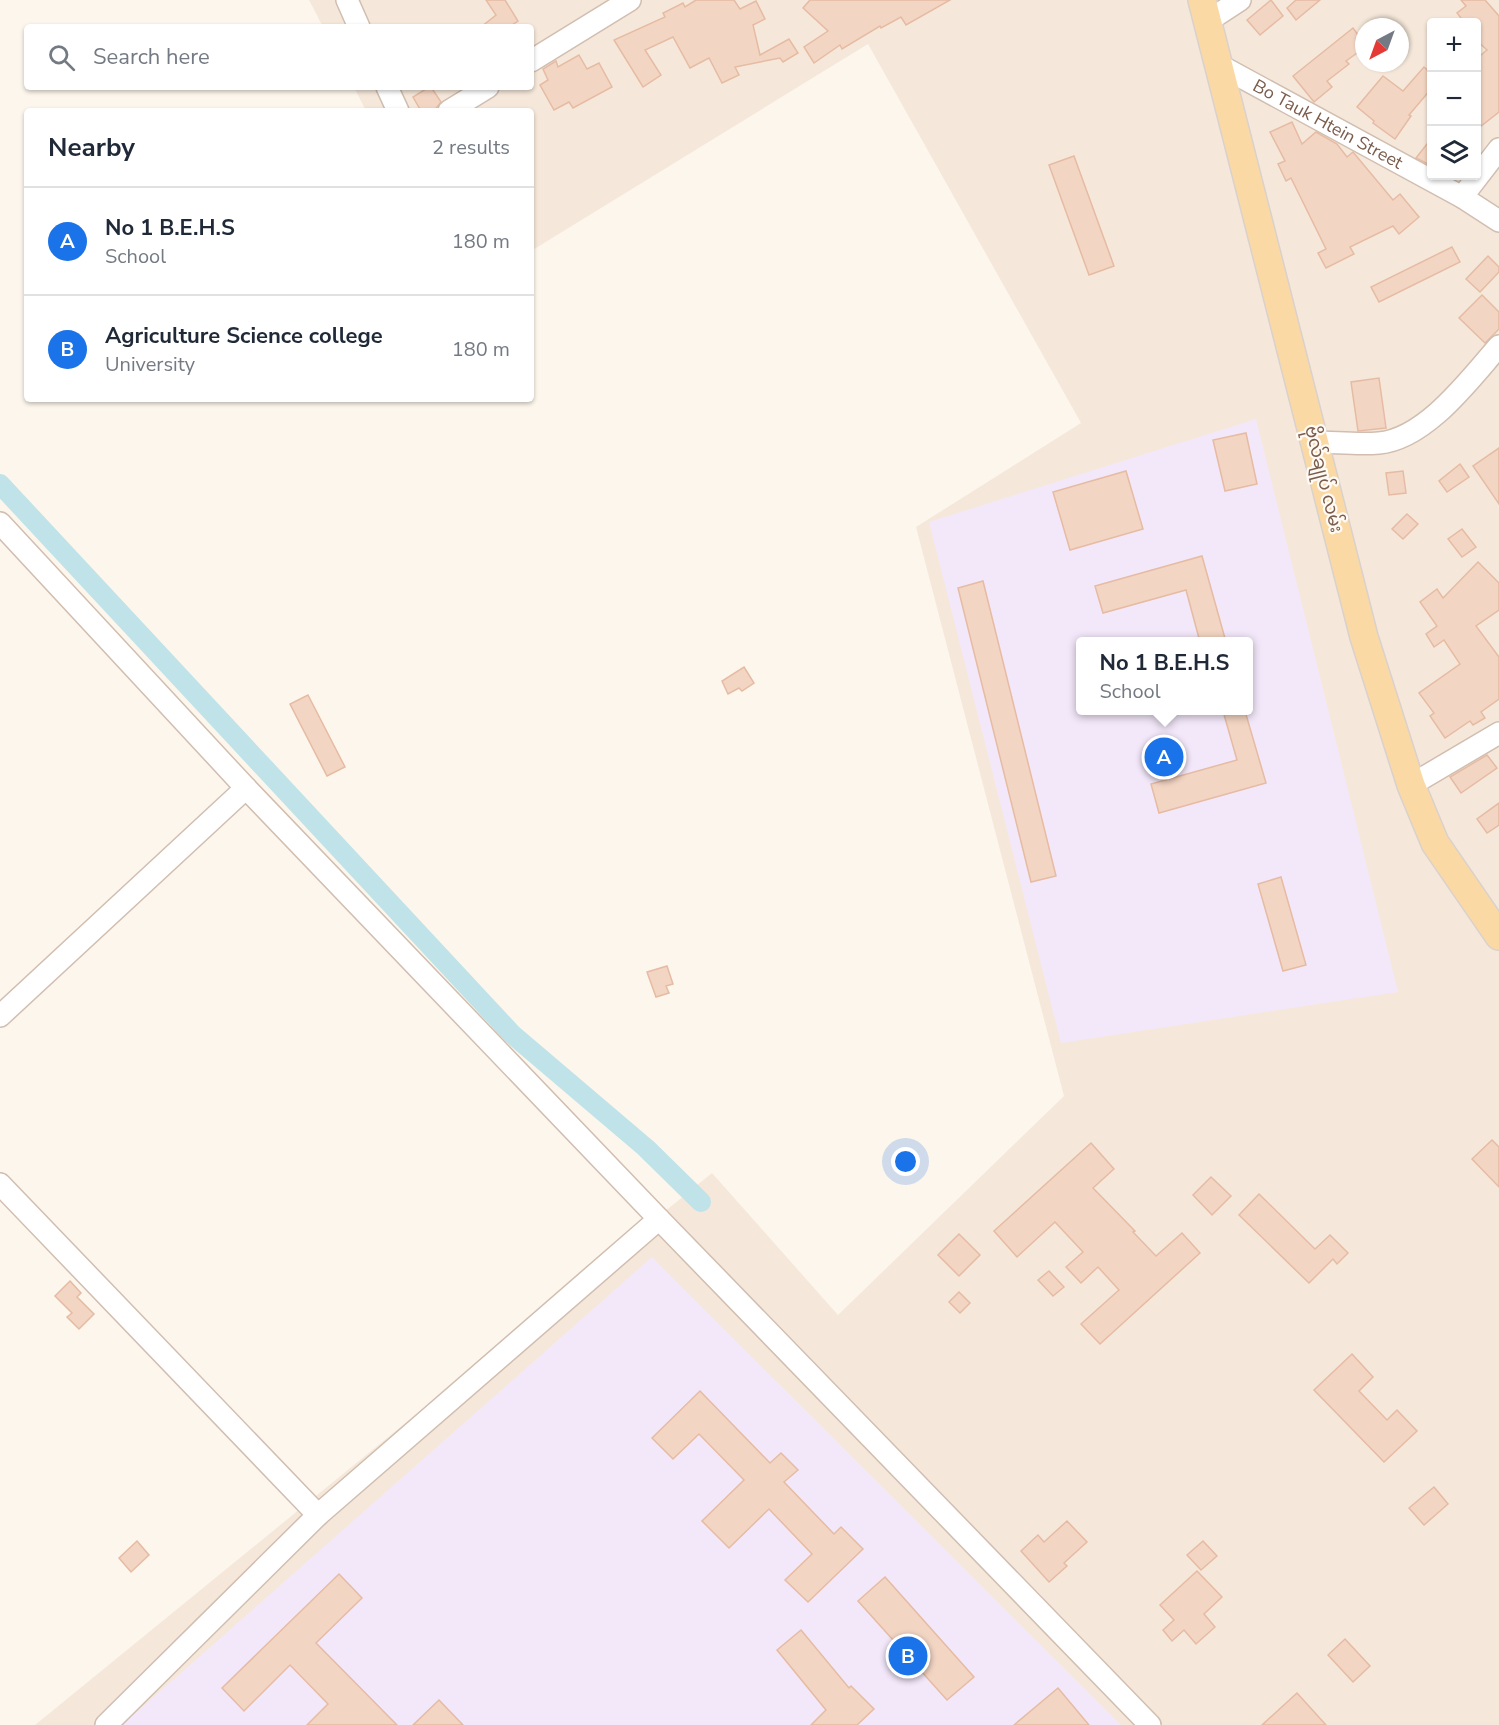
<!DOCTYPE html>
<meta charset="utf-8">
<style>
:root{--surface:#fff;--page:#f6f6f7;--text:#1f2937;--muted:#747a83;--line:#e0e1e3;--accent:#1a73e8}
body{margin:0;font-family:"Nunito Sans","Noto Sans Myanmar",sans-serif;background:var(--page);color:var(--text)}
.controls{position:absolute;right:18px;top:18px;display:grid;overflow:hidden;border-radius:6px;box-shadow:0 2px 4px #0004}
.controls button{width:54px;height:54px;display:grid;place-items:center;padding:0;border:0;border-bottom:2px solid var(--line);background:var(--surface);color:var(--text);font:30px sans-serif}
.compass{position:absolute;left:1355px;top:18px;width:54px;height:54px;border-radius:50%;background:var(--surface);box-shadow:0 2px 4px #0004;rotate:221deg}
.you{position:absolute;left:906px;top:1162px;width:21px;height:21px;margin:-15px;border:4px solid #fff;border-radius:50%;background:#1a73e8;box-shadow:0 0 0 9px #1a73e833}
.badge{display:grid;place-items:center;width:39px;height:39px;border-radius:50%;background:var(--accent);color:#fff;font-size:20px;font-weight:700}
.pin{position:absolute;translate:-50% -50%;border:3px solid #fff;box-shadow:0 2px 6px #0006}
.popup{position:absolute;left:1076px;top:637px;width:177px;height:78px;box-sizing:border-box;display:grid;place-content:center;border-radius:6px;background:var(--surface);filter:drop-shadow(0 2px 4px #0005);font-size:20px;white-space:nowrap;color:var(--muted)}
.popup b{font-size:22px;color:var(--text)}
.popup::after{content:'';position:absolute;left:50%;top:100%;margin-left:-12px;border:12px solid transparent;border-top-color:var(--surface)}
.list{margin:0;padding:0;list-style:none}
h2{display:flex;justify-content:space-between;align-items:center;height:78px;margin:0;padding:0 24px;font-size:26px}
h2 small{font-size:20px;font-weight:400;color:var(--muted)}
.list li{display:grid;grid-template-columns:39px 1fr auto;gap:18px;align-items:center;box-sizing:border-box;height:108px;padding:0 24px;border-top:2px solid var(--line)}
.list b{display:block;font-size:22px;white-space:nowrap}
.list p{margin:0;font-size:20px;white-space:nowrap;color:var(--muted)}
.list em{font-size:20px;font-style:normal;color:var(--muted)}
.icon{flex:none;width:33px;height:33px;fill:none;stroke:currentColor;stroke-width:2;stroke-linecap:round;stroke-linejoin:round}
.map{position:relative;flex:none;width:1499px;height:1725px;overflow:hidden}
.search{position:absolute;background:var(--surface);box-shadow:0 2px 4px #0004;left:24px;top:24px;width:510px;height:66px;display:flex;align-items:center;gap:15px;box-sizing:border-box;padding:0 21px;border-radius:6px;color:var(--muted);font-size:22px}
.panel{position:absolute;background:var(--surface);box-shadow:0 2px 4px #0004;left:24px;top:108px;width:510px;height:294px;border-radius:6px}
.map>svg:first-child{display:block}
</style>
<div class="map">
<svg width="1499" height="1725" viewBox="0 0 1499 1725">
<rect width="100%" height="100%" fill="#fdf6ec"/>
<!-- residential -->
<path fill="#f5e8da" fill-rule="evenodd" d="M309 0H1499V1725H35L712 1173 838 1315 1064 1096 916 527 1081 423 868 44 531 251V111H366L354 87H531V27H323ZM1432 22H1476V176H1432ZM1364 27H1400V63H1364ZM1080 642H1248V710H1080Z"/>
<!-- education -->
<g fill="#f3e8fa" fill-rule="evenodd">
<path d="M1256 419 1398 992 1061 1043 929 522ZM1080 642H1248V710H1080Z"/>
<path d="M652 1257 1121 1725H122Z"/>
</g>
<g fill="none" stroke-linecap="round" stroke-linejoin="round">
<!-- canal -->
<path stroke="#bfe3e8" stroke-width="20" d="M0 484 512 1034 646 1148 701 1202"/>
</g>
<!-- building -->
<g fill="#f3d5c3" stroke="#e6bba3" stroke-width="1.5">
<path d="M486 0H505L518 21 509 27H481L496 15Z"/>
<path d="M696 0H734L740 9 756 1 765 19 753 25 760 55 789 39 798 53 783 62 780 58 735 67 739 75 722 83 709 58 690 68 673 37 645 50 661 75 643 87 614 40 665 17 663 13 683 3 685 7Z"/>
<path d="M810 0H950L906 25 901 17 881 28 880 26 842 49 840 45 814 63 804 47 828 31 803 8Z"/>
<path d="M1271 0 1283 16 1260 35 1247 20Z"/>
<path d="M1296 0H1320L1296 20 1287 8Z"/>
<path d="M1461 0H1485L1499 16V112L1476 130V59L1487 50 1476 40V22H1464L1457 13 1466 6Z"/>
<path d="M1353 28 1364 43V48L1346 61 1349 64 1327 81 1332 87 1314 102 1293 76Z"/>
<path d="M579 55 587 69 599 63 612 87 573 108 569 102 554 110 540 85 548 80 543 69 556 61 558 67Z"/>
<path d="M1424 67 1431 73V89L1409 115 1411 116 1395 139 1373 123 1374 121 1357 107 1383 76 1403 91Z"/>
<path d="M429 87H431L441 102 434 111H421L413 97Z"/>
<path d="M1292 122 1302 144 1316 132 1337 144 1347 157 1353 152 1393 200 1400 194 1419 217 1399 234 1393 226 1350 247 1354 254 1326 268 1318 253 1326 249 1291 178 1286 181 1278 164 1285 161 1270 132Z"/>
<path d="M1431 139V164L1430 165 1416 158Z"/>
<path d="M1074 156 1114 266 1089 275 1049 165Z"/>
<path d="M1452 247 1460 262 1379 302 1371 287Z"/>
<path d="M1488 256 1499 267V272L1480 292 1466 279Z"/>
<path d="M1482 295 1499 312V329L1485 343 1459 318Z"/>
<path d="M1379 378 1386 428 1358 431 1351 382Z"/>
<path d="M1246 433 1257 484 1225 491 1213 440Z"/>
<path d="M1499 448V504L1473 466Z"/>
<path d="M1460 464 1469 477 1447 492 1439 481Z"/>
<path d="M1126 471 1143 529 1070 550 1053 492Z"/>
<path d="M1403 471 1406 493 1389 495 1386 473Z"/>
<path d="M1407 514 1418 524 1403 539 1392 529Z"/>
<path d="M1462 529 1476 547 1462 557 1448 539Z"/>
<path d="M1202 556 1226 642H1200L1186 590 1103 613 1095 586Z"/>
<path d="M1478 562 1499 583V610L1476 626 1499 657V699L1481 712 1485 718 1473 725 1470 721 1445 738 1430 716 1434 713 1419 693 1460 664 1444 640 1434 647 1426 634 1437 626 1420 602 1437 589 1443 598Z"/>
<path d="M983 581 1056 876 1031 882 958 588Z"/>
<path d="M744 667 754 683 742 691 739 688 728 694 722 681Z"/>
<path d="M308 695 345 767 327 776 290 704Z"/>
<path d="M1223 711H1245L1266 783 1159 813 1151 784 1237 760Z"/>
<path d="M1487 755 1497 768 1461 793 1450 777Z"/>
<path d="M1499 803V825L1487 833 1477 819Z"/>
<path d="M1281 877 1306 965 1283 971 1258 884Z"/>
<path d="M667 966 673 984 666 986 669 993 656 997 647 972Z"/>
<path d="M1492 1140 1499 1147V1187L1472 1159Z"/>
<path d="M1091 1143 1114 1169 1093 1188 1135 1231 1133 1232 1156 1256 1182 1233 1200 1253 1100 1344 1081 1324 1119 1290 1098 1267 1081 1283 1066 1267 1083 1252 1055 1222 1017 1257 994 1231Z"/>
<path d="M1211 1177 1231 1196 1212 1215 1193 1195Z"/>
<path d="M1259 1194 1315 1249 1330 1235 1348 1253 1337 1264 1333 1259 1309 1283 1239 1215Z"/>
<path d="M959 1234 980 1255 959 1276 938 1255Z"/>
<path d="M1049 1271 1064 1287 1053 1296 1038 1280Z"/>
<path d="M70 1281 81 1293 77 1297 94 1314 79 1329 67 1317 72 1313 55 1296Z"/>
<path d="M959 1292 970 1303 960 1313 949 1302Z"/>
<path d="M1352 1354 1373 1377 1359 1391 1387 1420 1397 1410 1417 1431 1384 1462 1314 1390Z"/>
<path d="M700 1391 770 1463 781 1453 798 1470 784 1482 834 1534 841 1527 863 1549 808 1602 785 1580 812 1554 769 1509 729 1548 702 1521 744 1480 699 1434 673 1459 652 1438Z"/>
<path d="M1434 1487 1448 1504 1424 1525 1409 1508Z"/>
<path d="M1067 1521 1087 1542 1064 1563 1067 1566 1049 1582 1021 1551 1038 1535 1044 1542Z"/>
<path d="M137 1541 149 1555 131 1572 119 1558Z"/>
<path d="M1203 1541 1217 1556 1201 1570 1187 1555Z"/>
<path d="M1197 1571 1222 1597 1204 1614 1215 1627 1196 1644 1184 1630 1172 1641 1163 1630 1174 1620 1160 1605Z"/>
<path d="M339 1574 362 1598 316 1643 397 1725H307L328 1704 290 1665 244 1711 222 1688Z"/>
<path d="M885 1577 974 1677 947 1700 858 1601Z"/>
<path d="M801 1630 849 1688 851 1686 874 1709 857 1725H811L826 1710 777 1650Z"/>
<path d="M1345 1639 1370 1666 1353 1682 1328 1655Z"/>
<path d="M1058 1688 1089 1725H1014Z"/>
<path d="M1297 1693 1326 1725H1262Z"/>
<path d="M439 1700 463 1725H413Z"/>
</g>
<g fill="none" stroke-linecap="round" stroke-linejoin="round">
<!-- minor casing -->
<g stroke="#d1beb0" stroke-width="24">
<g id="minor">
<path d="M347 0 359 27"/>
<path d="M1208 21 1240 0"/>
<path d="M531 61 630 0"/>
<path id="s1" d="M1219 65 1462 197 1499 221"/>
<path d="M387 87 398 111"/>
<path d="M449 111 488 87"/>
<path d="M1462 197 1499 149"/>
<path d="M1314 442C1335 442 1358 445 1379 443 1426 439 1470 379 1499 346"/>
<path d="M0 523 246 788 659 1219 1150 1725"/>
<path d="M1411 785 1499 733"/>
<path d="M0 1016 246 788"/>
<path d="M0 1184 318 1515"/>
<path d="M106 1725 318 1515 659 1219"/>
</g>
</g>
<!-- major casing -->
<g stroke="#dad1cd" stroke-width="30">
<path id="major" d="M1202 0 1364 637 1411 785 1435 843 1499 936"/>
</g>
<!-- minor -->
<use href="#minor" stroke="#fff" stroke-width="21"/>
<!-- major -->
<use href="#major" stroke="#fbd9a5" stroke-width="27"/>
</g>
<g text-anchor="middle" stroke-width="4.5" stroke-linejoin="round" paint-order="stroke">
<!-- street labels -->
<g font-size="18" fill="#7a5c4d" stroke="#fffaf3">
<text dy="6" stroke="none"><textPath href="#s1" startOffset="124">Bo Tauk Htein Street</textPath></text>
<text transform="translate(1324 479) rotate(76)" y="6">ဗိုလ်ချုပ် လမ်း</text>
</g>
</g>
</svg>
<div class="controls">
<button>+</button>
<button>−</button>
<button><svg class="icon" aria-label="layers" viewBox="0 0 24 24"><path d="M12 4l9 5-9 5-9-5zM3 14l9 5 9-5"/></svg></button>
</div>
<svg class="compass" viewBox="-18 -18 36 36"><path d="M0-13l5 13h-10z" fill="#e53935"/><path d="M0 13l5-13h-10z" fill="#747a83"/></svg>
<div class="you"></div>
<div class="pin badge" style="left:1164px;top:757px">A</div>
<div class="popup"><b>No 1 B.E.H.S</b>School</div>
<div class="pin badge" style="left:908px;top:1656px">B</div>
<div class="search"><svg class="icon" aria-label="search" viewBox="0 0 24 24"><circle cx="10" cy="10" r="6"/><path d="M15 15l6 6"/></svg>Search here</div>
<section class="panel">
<h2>Nearby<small>2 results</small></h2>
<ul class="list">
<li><span class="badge">A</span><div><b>No 1 B.E.H.S</b><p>School</p></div><em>180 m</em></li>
<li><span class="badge">B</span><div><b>Agriculture Science college</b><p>University</p></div><em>180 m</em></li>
</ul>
</section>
</div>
